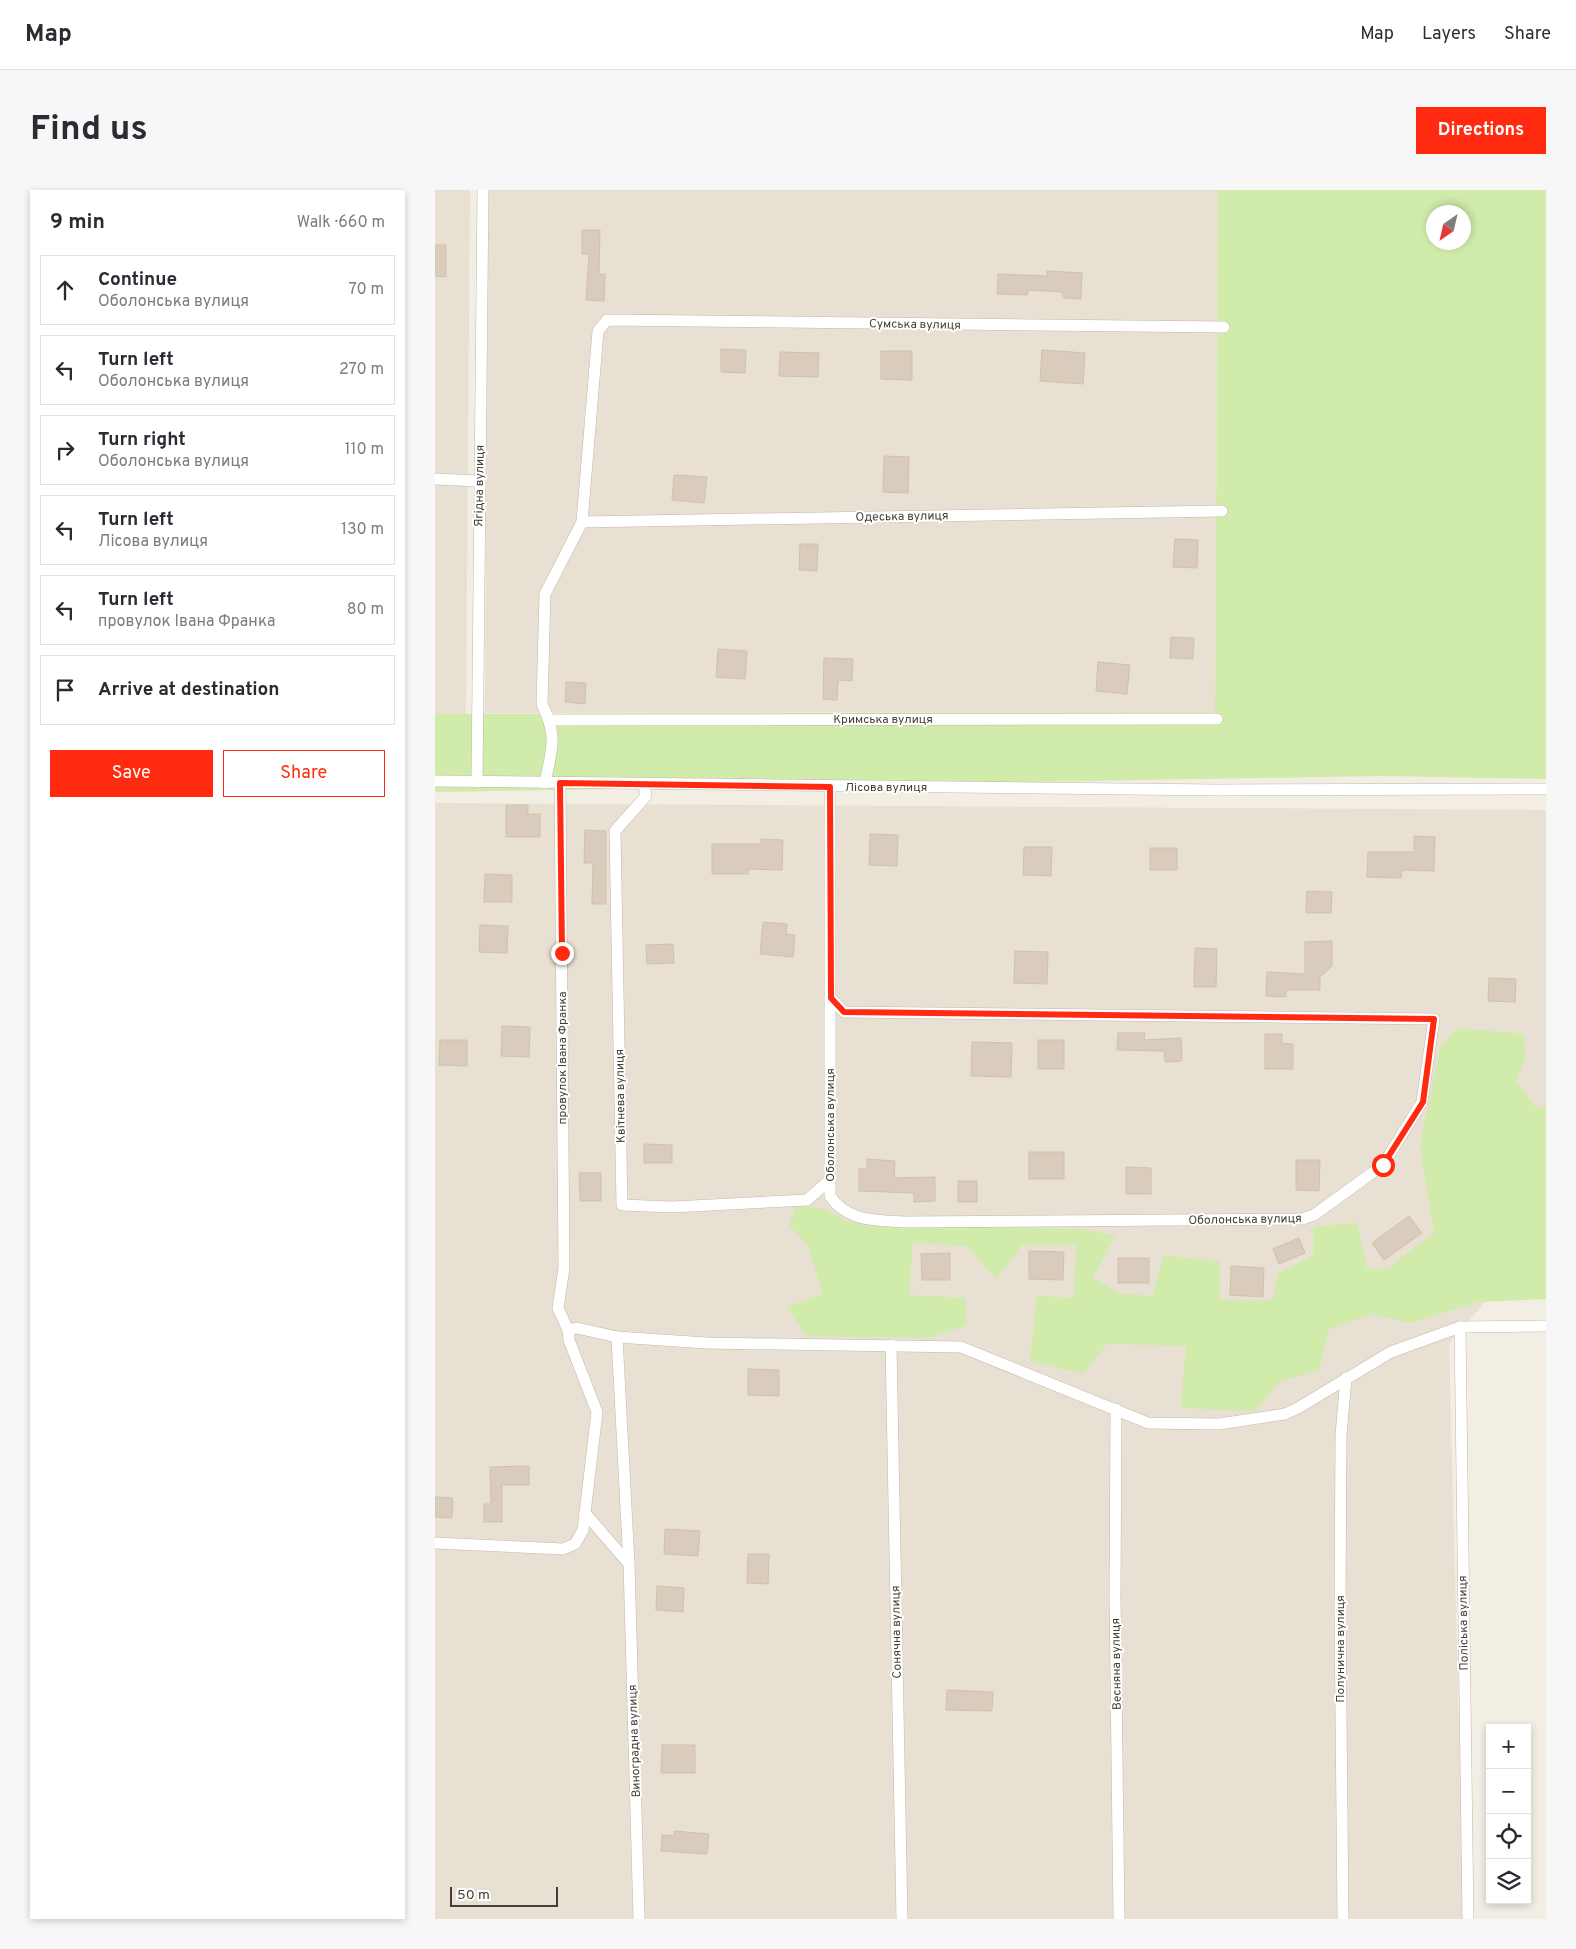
<!DOCTYPE html>
<meta charset="utf-8">
<style>
:root{--surface:#fff;--page:#f7f7f7;--text:#2b2b33;--muted:#7c7c81;--line:#e1e1e2;--accent:#ff2a0f}
body{margin:0;font-family:Overpass,sans-serif;background:var(--page);color:var(--text)}
.controls{position:absolute;right:15px;bottom:15px;display:grid;overflow:hidden;border-radius:0px;box-shadow:0 2px 8px #0003}
.controls button{width:45px;height:45px;display:grid;place-items:center;padding:0;border:0;border-bottom:1px solid var(--line);background:var(--surface);color:var(--text);font:25px sans-serif}
.compass{position:absolute;left:991px;top:15px;width:45px;height:45px;border-radius:50%;background:var(--surface);box-shadow:0 2px 8px #0003;rotate:214deg}
.scale{position:absolute;left:15px;bottom:12px;width:108px;box-sizing:border-box;padding-left:5px;border:2px solid #463e34;border-top:0;font-size:14px;line-height:18px;white-space:nowrap;color:#463e34;-webkit-text-stroke:4px #fff;paint-order:stroke}
.stop{position:absolute;width:15px;height:15px;margin:-11px;border:4px solid #ff2a0f;border-radius:50%;background:#fff}
.stop.end{background:#ff2a0f;border-color:#fff;box-shadow:0 1px 5px #0008}
.list{margin:0;padding:0;list-style:none}
h2{display:flex;justify-content:space-between;align-items:center;height:65px;margin:0;padding:0 20px;font-size:21px}
h2 small{font-size:16px;font-weight:400;color:var(--muted)}
.list li{display:grid;grid-template-columns:32px 1fr auto;gap:15px;align-items:center;box-sizing:border-box;height:70px;margin:0 10px 10px;padding:0 10px;border:1px solid var(--line);border-radius:0px}
.list b{display:block;font-size:19px;white-space:nowrap}
.list p{margin:0;font-size:16px;white-space:nowrap;color:var(--muted)}
.list em{font-size:16px;font-style:normal;color:var(--muted)}
.actions{display:flex;gap:10px;padding:15px 20px}
.actions a{flex:1;padding:11px 0;border:1px solid var(--accent);border-radius:0px;text-align:center;font-size:18px;color:var(--accent)}
.actions .main{background:var(--accent);color:#fff}
.icon{flex:none;width:28px;height:28px;fill:none;stroke:currentColor;stroke-width:2;stroke-linecap:round;stroke-linejoin:round}
.map{position:relative;flex:none;width:1111px;height:1729px;overflow:hidden;border-radius:0px}
header{display:flex;align-items:center;gap:30px;box-sizing:border-box;height:70px;padding:0 25px;background:var(--surface);border-bottom:1px solid var(--line)}
header strong{font-size:24px}
nav{display:flex;gap:28px;margin-inline-start:auto;font-size:18px}
.intro{display:flex;align-items:center;justify-content:space-between;box-sizing:border-box;height:120px;padding:0 30px}
h1{margin:0;font-size:35px}
.button{padding:12px 22px;border-radius:0px;background:var(--accent);color:#fff;font-size:18px;font-weight:700}
main{display:flex;gap:30px;padding:0 30px}
aside{flex:1;background:var(--surface);border-radius:0px;box-shadow:0 2px 8px #0003}
.map>svg:first-child{display:block}
</style>
<header>
<strong>Map</strong>
<nav><a>Map</a><a>Layers</a><a>Share</a></nav>
</header>
<div class="intro"><h1>Find us</h1><a class="button">Directions</a></div>
<main>
<aside>
<h2>9 min<small>Walk · 660 m</small></h2>
<ul class="list">
<li><svg class="icon" aria-label="ahead" viewBox="0 0 24 24"><path d="M12 20V5M6 11l6-6 6 6"/></svg><div><b>Continue</b><p>Оболонська вулиця</p></div><em>70 m</em></li>
<li><svg class="icon" aria-label="left" viewBox="0 0 24 24"><path d="M17 20v-9H6M10 6l-5 5 5 5"/></svg><div><b>Turn left</b><p>Оболонська вулиця</p></div><em>270 m</em></li>
<li><svg class="icon" aria-label="right" viewBox="0 0 24 24"><path d="M7 20v-9h11M14 6l5 5-5 5"/></svg><div><b>Turn right</b><p>Оболонська вулиця</p></div><em>110 m</em></li>
<li><svg class="icon" aria-label="left" viewBox="0 0 24 24"><path d="M17 20v-9H6M10 6l-5 5 5 5"/></svg><div><b>Turn left</b><p>Лісова вулиця</p></div><em>130 m</em></li>
<li><svg class="icon" aria-label="left" viewBox="0 0 24 24"><path d="M17 20v-9H6M10 6l-5 5 5 5"/></svg><div><b>Turn left</b><p>провулок Івана Франка</p></div><em>80 m</em></li>
<li><svg class="icon" aria-label="arrive" viewBox="0 0 24 24"><path d="M6 21V4h12l-3 4 3 4H6"/></svg><div><b>Arrive at destination</b></div></li>
</ul>
<div class="actions"><a class="main">Save</a><a>Share</a></div>
</aside>
<div class="map">
<svg width="1111" height="1729" viewBox="0 0 1111 1729">
<rect width="100%" height="100%" fill="#f3eee4"/>
<!-- residential -->
<g fill="#e8e0d2">
<path d="M0 0H35L31 524H0Z"/>
<path d="M53 0H783L780 522 50 523Z"/>
<path d="M0 613 1111 620V1040L1014 1154 1029 1729H0Z"/>
</g>
<!-- green -->
<g fill="#d0ebaa" fill-rule="evenodd">
<path d="M783 0H1111V589L947 586 0 602V524L780 522ZM998 22H1028V52H998Z"/>
<path d="M1022 838 1089 844 1090 868 1081 891 1101 918 1111 917V1109L1043 1112 975 1133 937 1124 894 1139 884 1180 845 1191 820 1221 746 1218 751 1156 672 1154 648 1184 595 1171 602 1106 639 1108 641 1055H587L561 1089 532 1056 478 1053 474 1105 530 1108 532 1135 494 1148 371 1146 352 1117 388 1104 372 1054 354 1035 360 1016 386 1018 414 1032 501 1036 646 1039 680 1046 658 1088 683 1103 717 1106 729 1065 785 1072 784 1110H838L843 1084 878 1065V1037L922 1033 932 1079 953 1078 999 1043 985 956 1005 858Z"/>
</g>
<!-- building -->
<g fill="#d9ccbc" stroke="#d1c1ac">
<path d="M147 40H165L164 84H170L169 111 151 110 154 64H147Z"/>
<path d="M0 55H11V87L0 86Z"/>
<path d="M612 81 647 83 646 109 629 108 627 102 593 100V105L562 104 563 84 612 86Z"/>
<path d="M286 159 311 160 310 183 286 182Z"/>
<path d="M607 160 650 163 648 194 605 191Z"/>
<path d="M446 161H477V190L446 189Z"/>
<path d="M345 162 384 163 383 187 344 186Z"/>
<path d="M449 266 474 267 473 303 448 302Z"/>
<path d="M239 285 272 287 269 313 237 310Z"/>
<path d="M740 349 763 350 762 378 738 377Z"/>
<path d="M365 354H383L382 381 364 380Z"/>
<path d="M736 447 759 448 758 469 735 468Z"/>
<path d="M283 459 312 461 310 489 281 487Z"/>
<path d="M389 468 418 469 417 491 403 490 402 510 388 509Z"/>
<path d="M663 472 695 475 692 504 661 501Z"/>
<path d="M131 492 151 493 150 514 130 512Z"/>
<path d="M71 615H93V624H105V647H71Z"/>
<path d="M150 640 171 641V714H157L158 673H149Z"/>
<path d="M435 644 463 645 462 676 434 675Z"/>
<path d="M979 646 1000 647 999 681 967 680 966 688 932 687 933 662H979Z"/>
<path d="M326 649 348 650 347 680 313 679V684H277V654H326Z"/>
<path d="M589 657H617L616 686 588 685Z"/>
<rect x="715" y="658" width="27" height="22"/>
<path d="M50 684 77 685V712H49Z"/>
<path d="M872 701 897 702 896 723H871Z"/>
<path d="M328 732 352 734 351 744 360 745 358 767 325 764Z"/>
<path d="M45 735 73 736 72 763 44 762Z"/>
<path d="M897 751V776L885 787V800H851V807L831 806 832 782 870 784V752Z"/>
<path d="M238 754 239 773 212 774 211 755Z"/>
<path d="M760 758 782 759 781 797H759Z"/>
<path d="M580 761 613 762 612 794 579 793Z"/>
<path d="M1054 788 1081 789 1080 812 1053 811Z"/>
<path d="M67 836 95 837 94 867 66 866Z"/>
<path d="M683 843H710L709 850 746 848 747 871 730 872 729 861 682 860Z"/>
<path d="M830 844H847V853L858 854V879H830Z"/>
<path d="M5 850H32V876L4 875Z"/>
<rect x="603" y="850" width="26" height="29"/>
<path d="M537 852 577 853 576 887 536 886Z"/>
<path d="M209 954 237 955V973H209Z"/>
<rect x="594" y="962" width="35" height="27"/>
<path d="M432 969 460 971 459 988 500 987V1011L479 1012V1003L424 1001V979H432Z"/>
<path d="M861 970H885L884 1001 861 1000Z"/>
<path d="M691 977 716 978V1004H691Z"/>
<path d="M144 983H166V1011H145Z"/>
<rect x="523" y="991" width="19" height="21"/>
<path d="M974 1026 987 1043 949 1070 937 1053Z"/>
<path d="M864 1048 870 1063 844 1074 838 1059Z"/>
<path d="M594 1061 629 1062 628 1090 594 1089Z"/>
<path d="M515 1063V1090H487L486 1064Z"/>
<rect x="683" y="1068" width="31" height="25"/>
<path d="M796 1076 829 1078 828 1107 795 1105Z"/>
<path d="M313 1179 344 1180V1206L313 1205Z"/>
<path d="M94 1276V1295H67V1332H49V1314H56L55 1277Z"/>
<path d="M0 1307 18 1308 17 1328 0 1327Z"/>
<path d="M230 1339 265 1341 263 1366 229 1364Z"/>
<path d="M313 1364H334L333 1394 312 1393Z"/>
<path d="M222 1396 249 1398 248 1422 221 1420Z"/>
<path d="M512 1500 558 1502 557 1521 511 1520Z"/>
<path d="M227 1555H260V1583H226Z"/>
<path d="M239 1641 274 1644 272 1664 226 1661 227 1645 239 1646Z"/>
</g>
<g fill="none" stroke-linecap="round" stroke-linejoin="round">
<!-- street casing -->
<g stroke="#c2b8a9" stroke-width="12">
<g id="street">
<path d="M0 289 44 291"/>
<path d="M147 332 787 321"/>
<path d="M115 530 782 529"/>
<path d="M0 591 782 600 1111 599"/>
<path d="M42 592 48 0"/>
<path d="M110 593C117 558 123 547 107 514L110 404 147 332 163 141 172 130 789 137"/>
<path d="M125 593 129 1078 123 1118 133 1140"/>
<path d="M209 594 211 606 180 641 187 1015 237 1017 372 1010 395 990"/>
<path d="M395 597V1006C412 1032 441 1030 469 1032L867 1029 879 1025 948 975 987 912 999 829 409 822 396 808"/>
<path d="M1025 1137 1033 1729"/>
<path d="M182 1147 194 1374"/>
<path d="M456 1155 467 1729"/>
<path d="M681 1219 680 1407 684 1729"/>
<path d="M150 1323 194 1374 204 1729"/>
<path d="M0 1353 128 1359 140 1354 148 1340 162 1222 134 1150 133 1140 142 1138 182 1147 272 1153 526 1157 713 1233 784 1234 850 1224 863 1218 956 1162 1025 1137 1111 1136"/>
<path d="M908 1729 905 1419 906 1245 911 1188"/>
</g>
</g>
<!-- street -->
<use href="#street" stroke="#fff" stroke-width="11"/>
</g>
<g fill="none" stroke-linecap="round" stroke-linejoin="round">
<!-- route -->
<path stroke="#ff2a0f" stroke-width="6" d="M127 763 125 593 395 597 396 808 409 822 999 829 988 912 948 975"/>
</g>
<g text-anchor="middle" stroke-width="4" stroke-linejoin="round" paint-order="stroke">
<!-- street labels -->
<g font-size="12" fill="#463e34" stroke="#fff">
<text transform="translate(480 134) rotate(1)" y="4">Сумська вулиця</text>
<text transform="translate(44 296) rotate(-89)" y="4">Ягідна вулиця</text>
<text transform="translate(467 326) rotate(-1)" y="4">Одеська вулиця</text>
<text x="448" y="533">Кримська вулиця</text>
<text x="451" y="601">Лісова вулиця</text>
<text transform="translate(127 868) rotate(-90)" y="4">провулок Івана Франка</text>
<text transform="translate(185 906) rotate(-91)" y="4">Квітнева вулиця</text>
<text transform="translate(395 935) rotate(-90)" y="4">Оболонська вулиця</text>
<text transform="translate(810 1029) rotate(-1)" y="4">Оболонська вулиця</text>
<text transform="translate(1028 1433) rotate(-91)" y="4">Поліська вулиця</text>
<text transform="translate(461 1442) rotate(-91)" y="4">Сонячна вулиця</text>
<text transform="translate(905 1459) rotate(-90)" y="4">Полунична вулиця</text>
<text transform="translate(681 1474) rotate(-91)" y="4">Весняна вулиця</text>
<text transform="translate(199 1551) rotate(-92)" y="4">Виноградна вулиця</text>
</g>
</g>
</svg>
<div class="controls">
<button>+</button>
<button>−</button>
<button><svg class="icon" aria-label="locate" viewBox="0 0 24 24"><circle cx="12" cy="12" r="6"/><path d="M12 2v4M12 18v4M2 12h4M18 12h4"/></svg></button>
<button><svg class="icon" aria-label="layers" viewBox="0 0 24 24"><path d="M12 4l9 5-9 5-9-5zM3 14l9 5 9-5"/></svg></button>
</div>
<svg class="compass" viewBox="-18 -18 36 36"><path d="M0-13l5 13h-10z" fill="#e53935"/><path d="M0 13l5-13h-10z" fill="#7c7c81"/></svg>
<div class="scale">50 m</div>
<div class="stop" style="left:948px;top:975px"></div>
<div class="stop end" style="left:127px;top:763px"></div>
</div>
</main>
